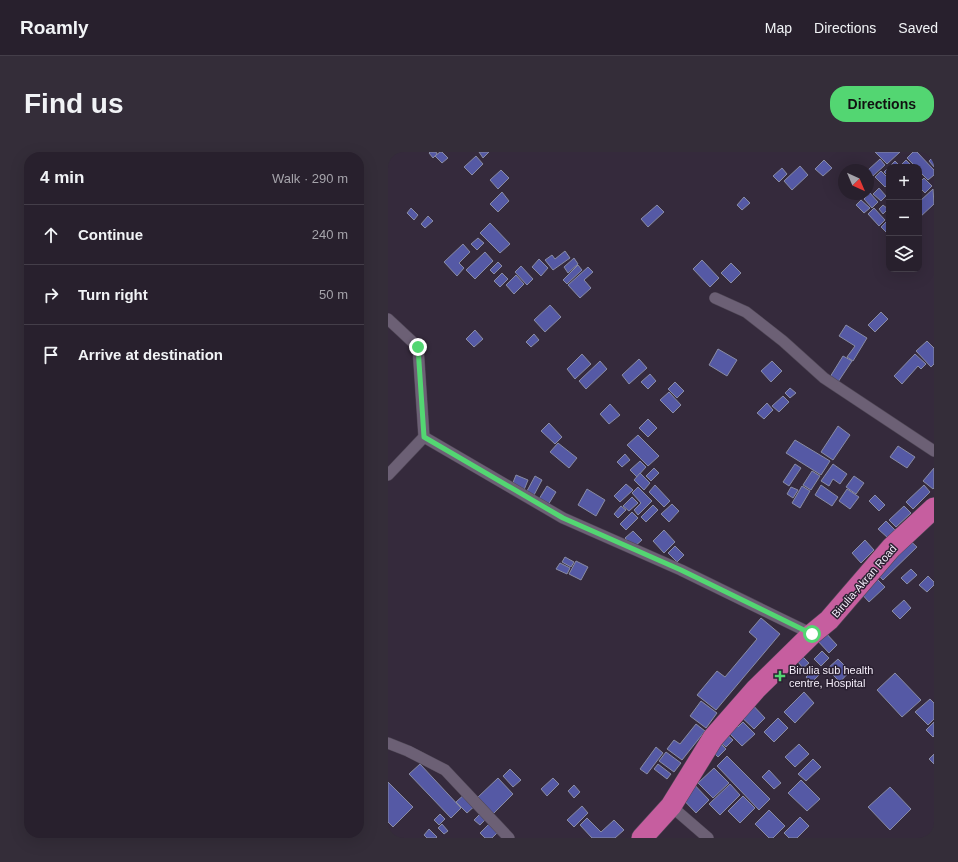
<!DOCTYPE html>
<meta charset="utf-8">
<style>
:root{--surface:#28202d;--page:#342d39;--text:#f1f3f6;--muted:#a5a3aa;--line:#443e49;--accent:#53d672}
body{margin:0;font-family:Arial,sans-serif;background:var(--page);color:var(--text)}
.controls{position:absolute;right:12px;top:12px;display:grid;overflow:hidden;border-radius:8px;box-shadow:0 4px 16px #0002}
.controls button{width:36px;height:36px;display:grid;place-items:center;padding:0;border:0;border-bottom:1px solid var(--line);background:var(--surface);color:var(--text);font:20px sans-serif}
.compass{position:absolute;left:450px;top:12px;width:36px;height:36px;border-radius:50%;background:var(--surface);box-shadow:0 4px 16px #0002;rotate:136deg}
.stop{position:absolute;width:12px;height:12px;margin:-9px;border:3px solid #53d672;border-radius:50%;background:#fff}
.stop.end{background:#53d672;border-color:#fff;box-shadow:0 1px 4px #0008}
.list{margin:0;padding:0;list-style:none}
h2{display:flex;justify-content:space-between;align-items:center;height:52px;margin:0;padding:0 16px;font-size:17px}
h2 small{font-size:13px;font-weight:400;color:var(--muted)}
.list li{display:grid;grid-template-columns:26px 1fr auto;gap:12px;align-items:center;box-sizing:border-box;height:60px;padding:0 16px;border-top:1px solid var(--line)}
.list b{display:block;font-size:15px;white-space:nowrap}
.list em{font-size:13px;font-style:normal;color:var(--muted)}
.icon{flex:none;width:22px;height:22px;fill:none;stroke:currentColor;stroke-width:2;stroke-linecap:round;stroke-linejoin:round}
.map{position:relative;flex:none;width:546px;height:686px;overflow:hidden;border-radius:16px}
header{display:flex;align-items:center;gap:24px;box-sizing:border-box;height:56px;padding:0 20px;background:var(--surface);border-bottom:1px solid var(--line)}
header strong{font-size:19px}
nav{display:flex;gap:22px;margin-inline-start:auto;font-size:14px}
.intro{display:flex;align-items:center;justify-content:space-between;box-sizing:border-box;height:96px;padding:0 24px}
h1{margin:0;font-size:28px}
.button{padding:10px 18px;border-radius:16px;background:var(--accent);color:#111;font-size:14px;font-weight:700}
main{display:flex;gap:24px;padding:0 24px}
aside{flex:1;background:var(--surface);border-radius:16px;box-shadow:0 4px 16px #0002}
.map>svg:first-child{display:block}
</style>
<header>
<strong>Roamly</strong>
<nav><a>Map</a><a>Directions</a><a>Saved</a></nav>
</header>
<div class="intro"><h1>Find us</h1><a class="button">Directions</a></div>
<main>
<aside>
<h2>4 min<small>Walk · 290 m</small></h2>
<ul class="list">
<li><svg class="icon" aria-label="ahead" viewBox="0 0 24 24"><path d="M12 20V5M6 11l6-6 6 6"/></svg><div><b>Continue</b></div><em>240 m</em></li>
<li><svg class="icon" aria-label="right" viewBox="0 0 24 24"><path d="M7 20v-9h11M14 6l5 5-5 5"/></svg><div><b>Turn right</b></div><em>50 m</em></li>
<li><svg class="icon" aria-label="arrive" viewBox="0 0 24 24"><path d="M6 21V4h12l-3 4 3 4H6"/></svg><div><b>Arrive at destination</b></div></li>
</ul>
</aside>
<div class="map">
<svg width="546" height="686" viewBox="0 0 546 686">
<rect width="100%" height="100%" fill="#352a3c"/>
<!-- building -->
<g fill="#5559a5" stroke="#898ca4">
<path d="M42 0H48L49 2 45 6 41 1Z"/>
<path d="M52 0H54L60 6 54 11 47 4Z"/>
<path d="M91 0H101L95 6Z"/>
<path d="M487 0H512L499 12Z"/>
<path d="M525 0H529L546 18V23L540 28 531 19V15H528L519 6Z"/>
<path d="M88 4 95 12 84 23 76 15Z"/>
<path d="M546 4V15L541 9Z"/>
<path d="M492 7 497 13 485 24 480 18Z"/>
<path d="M436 8 444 16 435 24 427 17Z"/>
<path d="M518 8 525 15H515L513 13Z"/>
<path d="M507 9 513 15H501Z"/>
<path d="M412 14 420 23 404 38 396 29Z"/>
<path d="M501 15V25L496 20Z"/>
<path d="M394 16 399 22 391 30 385 24Z"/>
<path d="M113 18 121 26 110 37 102 28Z"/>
<path d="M493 19 501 27V31L497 35 487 25Z"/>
<path d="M536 26 544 34 537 41 531 35V31Z"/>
<path d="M491 36 498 44 493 49 485 42Z"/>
<path d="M545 37 546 52 531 66V48L532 49Z"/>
<path d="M114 40 121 49 110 60 102 52Z"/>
<path d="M482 41 490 50 484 56 476 47Z"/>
<path d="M356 45 362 51 354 58 349 53Z"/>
<path d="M473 48 482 56 476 61 468 53Z"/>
<path d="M269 53 276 60 260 75 253 67Z"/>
<path d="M495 53 500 57 495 62 491 57Z"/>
<path d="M23 56 30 63 26 68 19 61Z"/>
<path d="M486 56 497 68 491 74 480 62Z"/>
<path d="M40 64 45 69 37 76 33 72Z"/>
<path d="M500 68 501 69V83L493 75Z"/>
<path d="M102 71 122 92 112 101 92 81Z"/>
<path d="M90 86 96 91 89 98 83 92Z"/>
<path d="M75 92 82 100 71 111 76 116 69 124 56 110Z"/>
<path d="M177 99 182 106 165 118 157 108 164 103 167 107Z"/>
<path d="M97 100 105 109 87 127 78 118Z"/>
<path d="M186 106 190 112 180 121 176 115Z"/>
<path d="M151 107 160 116 153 124 144 115Z"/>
<path d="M314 108 331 126 322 135 305 117Z"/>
<path d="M110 110 114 114 106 122 102 118Z"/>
<path d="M343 111 353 121 343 131 333 121Z"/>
<path d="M190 113 194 118 179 132 175 128Z"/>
<path d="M133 114 145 127 139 133 127 120Z"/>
<path d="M200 115 205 120 196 128 203 136 192 146 180 133Z"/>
<path d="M114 121 120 127 112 135 106 129Z"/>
<path d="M128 123 136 132 126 142 118 133Z"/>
<path d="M162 153 173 165 157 180 146 168Z"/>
<path d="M493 160 500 167 487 180 480 173Z"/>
<path d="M458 173 479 186 465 209 459 205 467 194 451 184Z"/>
<path d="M87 178 95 187 86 195 78 187Z"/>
<path d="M146 182 151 188 143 195 138 190Z"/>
<path d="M539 189 546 196V212L543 215 528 199Z"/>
<path d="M330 197 349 208 339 224 321 213Z"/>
<path d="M194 202 203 212 187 227 179 217Z"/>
<path d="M527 202 538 212 533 217 530 214 514 232 506 224Z"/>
<path d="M455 204 464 209 450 230 442 225Z"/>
<path d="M251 207 259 216 241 232 234 223Z"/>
<path d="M212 209 219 217 198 237 191 229Z"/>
<path d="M384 209 394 219 383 230 373 219Z"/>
<path d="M262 222 268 229 260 237 253 230Z"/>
<path d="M287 230 296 239 289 246 280 237Z"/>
<path d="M402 236 408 241 402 246 397 241Z"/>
<path d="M281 240 293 253 285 261 272 248Z"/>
<path d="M395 244 401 250 391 260 384 254Z"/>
<path d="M379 251 385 258 376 267 369 261Z"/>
<path d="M222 252 232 263 221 272 212 262Z"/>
<path d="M260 267 269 276 260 285 251 276Z"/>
<path d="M161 271 174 285 167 292 153 279Z"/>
<path d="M450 274 462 283 445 308 433 300Z"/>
<path d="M250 283 271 304 260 314 239 293Z"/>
<path d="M407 288 442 309 433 323 398 301Z"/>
<path d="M170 291 189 306 181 316 162 300Z"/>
<path d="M510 294 527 305 519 316 502 305Z"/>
<path d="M237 302 242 308 234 315 229 310Z"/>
<path d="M252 309 258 315 249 325 242 318Z"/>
<path d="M407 312 413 316 401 334 395 330Z"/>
<path d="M445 312 459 322 452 332 445 327 441 334 433 329Z"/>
<path d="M266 316 271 321 263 329 258 324Z"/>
<path d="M546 316V336L545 337 535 329Z"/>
<path d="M424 319 432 324 423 338 415 333Z"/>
<path d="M252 321 262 331 256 338 246 328Z"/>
<path d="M128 323 140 328 136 338 124 333Z"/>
<path d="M147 324 154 328 146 343 139 339Z"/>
<path d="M466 324 476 331 468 342 458 335Z"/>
<path d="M238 332 245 338 232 350 226 344Z"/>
<path d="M267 333 282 349 276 355 261 340Z"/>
<path d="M433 333 450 345 444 354 427 343Z"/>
<path d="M536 333 542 340 525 357 518 350Z"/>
<path d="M159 334 168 340 160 353 151 347Z"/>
<path d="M414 334 422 339 412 356 404 351Z"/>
<path d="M250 335 264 349 250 363 246 358 253 351 244 341Z"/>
<path d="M403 335 410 338 405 346 399 342Z"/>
<path d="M199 337 217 348 208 364 190 353Z"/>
<path d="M459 337 471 345 462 357 451 349Z"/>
<path d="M487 343 497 353 491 359 481 349Z"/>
<path d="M244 345 250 351 241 359 235 354Z"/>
<path d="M284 352 291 359 281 370 273 362Z"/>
<path d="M265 353 270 358 258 370 253 365Z"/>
<path d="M233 354 238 358 230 366 226 362Z"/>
<path d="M516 354 523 361 508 375 501 368Z"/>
<path d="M244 360 250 366 238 378 232 372Z"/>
<path d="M498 369 508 379 500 386 490 377Z"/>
<path d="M276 378 287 390 276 401 265 389Z"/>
<path d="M245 379 254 388 246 395 237 386Z"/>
<path d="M519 386 529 395 495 428 486 418Z"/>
<path d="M477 388 486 398 473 411 464 401Z"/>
<path d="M287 394 296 403 289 410 280 401Z"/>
<path d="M177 405 186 410 183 415 174 410Z"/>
<path d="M188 409 200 415 193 428 181 422Z"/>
<path d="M172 411 182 416 179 422 168 417Z"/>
<path d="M523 417 529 423 519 432 513 426Z"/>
<path d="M485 423 497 435 481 450 470 438Z"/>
<path d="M540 424 546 430V433L539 440 531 433Z"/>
<path d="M516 448 523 456 512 467 504 459Z"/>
<path d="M373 466 392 482 328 558 309 543 329 519 337 525 369 487 361 480Z"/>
<path d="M435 478 449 493 441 501 427 486Z"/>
<path d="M434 499 441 506 433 514 426 507Z"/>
<path d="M415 505 421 511 415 516 410 510Z"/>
<path d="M450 507 462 519 452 530 439 517Z"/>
<path d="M426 517 431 523 423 531 418 525Z"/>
<path d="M507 521 533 548 514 565 489 538Z"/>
<path d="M416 540 426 551 407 571 396 560Z"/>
<path d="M542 547 546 551V567L540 573 527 560Z"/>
<path d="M360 548 377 566 366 577 348 560Z"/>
<path d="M313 549 329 561 318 576 302 564Z"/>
<path d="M390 566 400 576 386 590 376 580Z"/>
<path d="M344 570 350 575 355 570 367 582 354 594 337 577Z"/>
<path d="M546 570V584L545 585 538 578Z"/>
<path d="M308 572 317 579 294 608 279 597 286 588 292 592Z"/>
<path d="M337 581 345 588 338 595 330 588Z"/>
<path d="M329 588 338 597 330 605 321 596Z"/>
<path d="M411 592 421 602 407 615 397 605Z"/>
<path d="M268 595 275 601 259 622 252 617Z"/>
<path d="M278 600 293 611 286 620 271 609Z"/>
<path d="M546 602V612L541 607Z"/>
<path d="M339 604 382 647 371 658 329 614Z"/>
<path d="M425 607 433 615 418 629 410 622Z"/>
<path d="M32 612 73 656 63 666 21 622Z"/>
<path d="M270 612 283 622 279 627 266 617Z"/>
<path d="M326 616 341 631 325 646 310 631Z"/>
<path d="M122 617 133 628 125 635 115 624Z"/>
<path d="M381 618 393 631 386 637 374 625Z"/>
<path d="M110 626 125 642 105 662 89 646Z"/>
<path d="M165 626 171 632 159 644 153 637Z"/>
<path d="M300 626 321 648 308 661 287 639Z"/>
<path d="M413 628 432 647 419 659 400 641Z"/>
<path d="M0 630 25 655 5 675 0 670Z"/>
<path d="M342 632 352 643 332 663 321 652Z"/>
<path d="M186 633 192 640 186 646 180 639Z"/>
<path d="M502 635 523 657 502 678 480 655Z"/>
<path d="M79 640 90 651 79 661 68 650Z"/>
<path d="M355 644 367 656 352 671 340 659Z"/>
<path d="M194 654 200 661 186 675 179 668Z"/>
<path d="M381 658 397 674 385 686H381L367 672Z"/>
<path d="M94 660 100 665 92 673 86 668Z"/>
<path d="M52 662 57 667 51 673 46 668Z"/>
<path d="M412 665 421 674 409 686H401L396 681Z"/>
<path d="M199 666 213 680 226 668 236 678 227 686H204L192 673Z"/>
<path d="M103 670 111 679 104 686H97L92 681Z"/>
<path d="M54 672 60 679 56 682 50 676Z"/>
<path d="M41 677 49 685 48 686H39L36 683Z"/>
</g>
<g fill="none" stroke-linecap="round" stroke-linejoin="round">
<!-- street casing -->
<g stroke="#504756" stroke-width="12">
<g id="street">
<path d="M327 146 358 160 395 189 436 226 546 299"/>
<path d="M0 167 30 195 36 285"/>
<path d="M0 323 36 285 175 366 293 418 424 482"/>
<path d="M0 591 20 599 57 618 121 686"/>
<path d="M283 654 320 686"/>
</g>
</g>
<!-- highway casing -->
<g stroke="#504756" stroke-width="22">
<path id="highway" d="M254 686 283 654 325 586 368 537 424 482 441 468 503 396 546 356"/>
</g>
<!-- street -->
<use href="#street" stroke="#6c6075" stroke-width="11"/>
<!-- highway -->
<use href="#highway" stroke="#c65e9f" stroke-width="21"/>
</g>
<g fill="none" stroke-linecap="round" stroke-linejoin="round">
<!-- route -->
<path stroke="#53d672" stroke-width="5" d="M30 195 36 285 175 366 293 418 424 482"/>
</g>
<!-- markers -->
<path fill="#53d672" stroke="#2b2132" stroke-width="1.5" d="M390 518h4v4h4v4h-4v4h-4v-4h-4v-4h4z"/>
<g text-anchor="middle" stroke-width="3" stroke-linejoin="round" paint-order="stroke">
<!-- street labels -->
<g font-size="11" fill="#f3ecf8" stroke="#2b2132">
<text transform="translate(476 429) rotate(-49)" y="4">Birulia-Akran Road</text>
</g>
<!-- poi labels -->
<g font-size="11" fill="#f3ecf8" stroke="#2b2132" text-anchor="start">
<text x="401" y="522">Birulia sub health<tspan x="401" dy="13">centre, Hospital</tspan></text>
</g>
</g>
</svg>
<div class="controls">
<button>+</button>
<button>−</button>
<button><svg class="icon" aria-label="layers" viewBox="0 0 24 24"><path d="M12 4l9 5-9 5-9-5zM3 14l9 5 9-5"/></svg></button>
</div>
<svg class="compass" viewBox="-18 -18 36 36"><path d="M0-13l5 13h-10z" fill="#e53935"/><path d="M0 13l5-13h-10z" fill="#a5a3aa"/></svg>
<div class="stop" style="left:424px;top:482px"></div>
<div class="stop end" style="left:30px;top:195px"></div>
</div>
</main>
